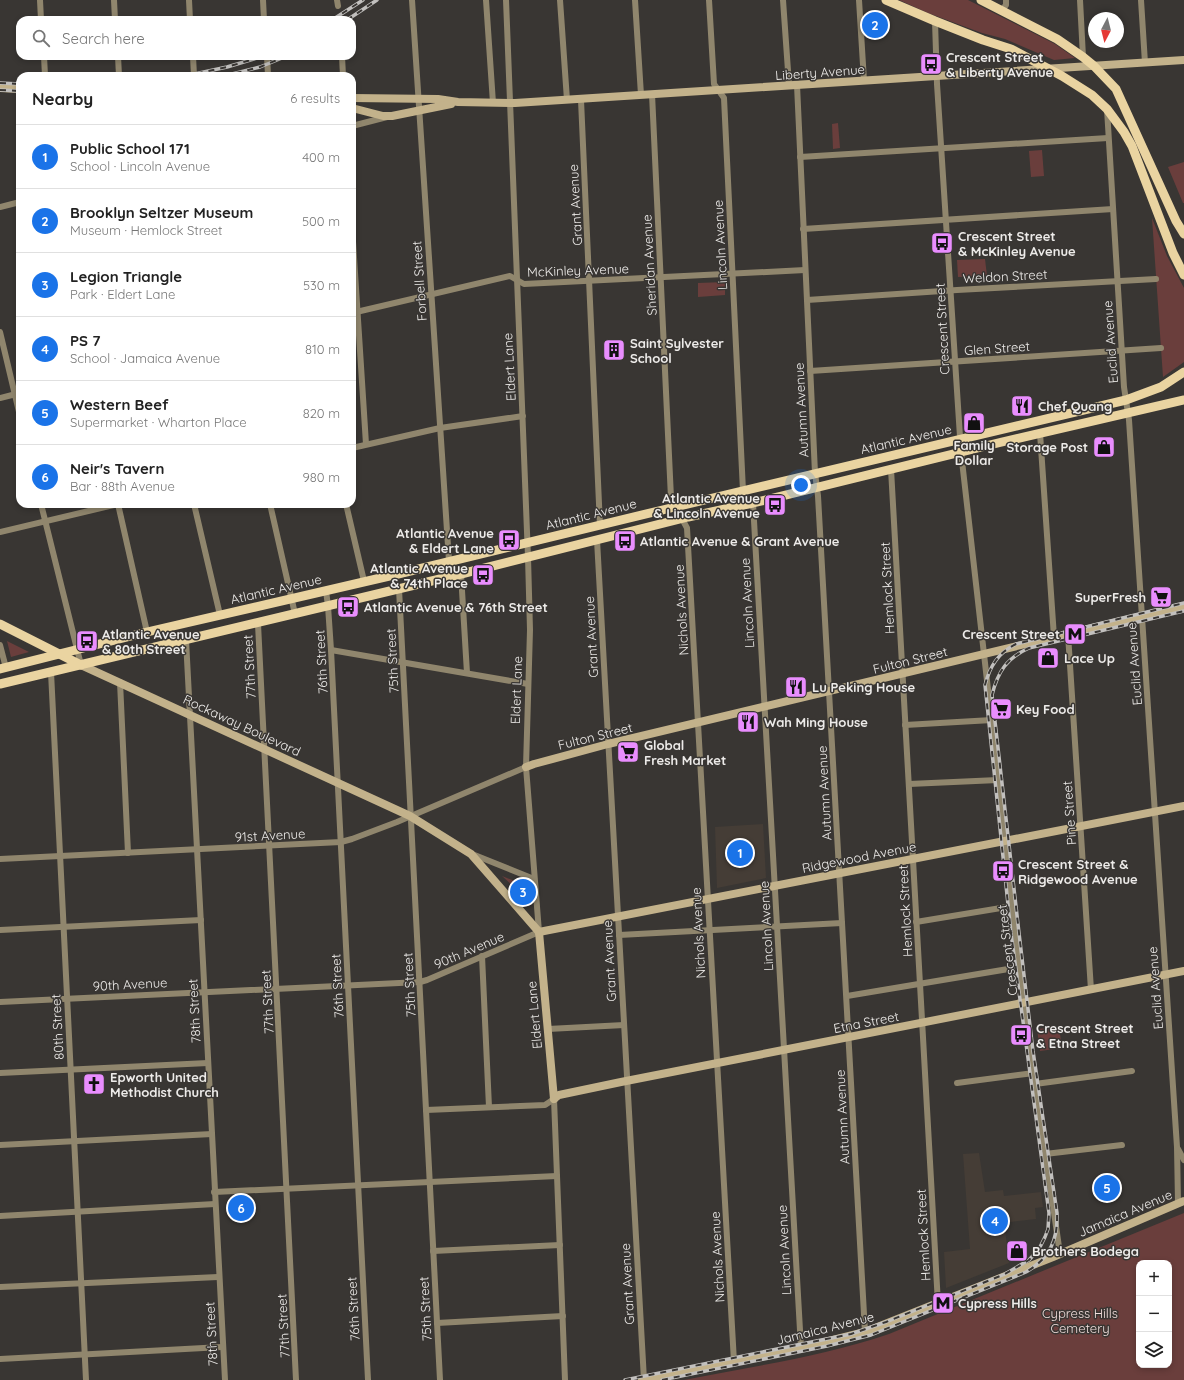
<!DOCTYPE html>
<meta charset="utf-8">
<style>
:root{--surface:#fff;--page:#f6f6f6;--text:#222;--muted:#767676;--line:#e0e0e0;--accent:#1a73e8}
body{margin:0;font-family:Quicksand,sans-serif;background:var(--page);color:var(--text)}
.controls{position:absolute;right:12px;bottom:12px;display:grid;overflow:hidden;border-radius:8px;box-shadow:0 2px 6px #0003}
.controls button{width:36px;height:36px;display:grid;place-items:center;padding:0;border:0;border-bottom:1px solid var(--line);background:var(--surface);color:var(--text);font:20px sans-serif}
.compass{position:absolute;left:1088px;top:12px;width:36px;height:36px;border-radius:50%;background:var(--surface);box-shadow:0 2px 6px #0003;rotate:187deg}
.you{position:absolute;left:801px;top:485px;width:14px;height:14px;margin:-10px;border:3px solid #fff;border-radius:50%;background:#1a73e8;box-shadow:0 0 0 6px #1a73e833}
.badge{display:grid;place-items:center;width:26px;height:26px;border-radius:50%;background:var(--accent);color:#fff;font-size:13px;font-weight:700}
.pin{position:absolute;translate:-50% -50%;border:2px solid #fff;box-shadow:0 1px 4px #0006}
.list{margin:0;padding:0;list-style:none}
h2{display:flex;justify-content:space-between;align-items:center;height:52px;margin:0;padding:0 16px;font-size:17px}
h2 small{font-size:13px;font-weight:400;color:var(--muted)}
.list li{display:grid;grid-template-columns:26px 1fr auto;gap:12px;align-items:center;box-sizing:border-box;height:64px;padding:0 16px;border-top:1px solid var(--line)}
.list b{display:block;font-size:15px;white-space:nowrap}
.list p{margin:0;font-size:13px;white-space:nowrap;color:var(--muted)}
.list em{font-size:13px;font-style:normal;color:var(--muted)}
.icon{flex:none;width:22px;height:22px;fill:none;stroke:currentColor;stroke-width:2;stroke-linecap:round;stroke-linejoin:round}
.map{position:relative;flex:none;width:1184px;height:1380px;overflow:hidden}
.search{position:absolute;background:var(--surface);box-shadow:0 2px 6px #0003;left:16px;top:16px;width:340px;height:44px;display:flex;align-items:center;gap:10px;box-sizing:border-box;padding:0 14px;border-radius:12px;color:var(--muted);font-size:15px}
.panel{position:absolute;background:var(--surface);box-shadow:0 2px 6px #0003;left:16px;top:72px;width:340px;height:436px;border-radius:12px}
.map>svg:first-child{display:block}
</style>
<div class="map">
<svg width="1184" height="1380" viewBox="0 0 1184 1380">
<rect width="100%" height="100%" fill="#393633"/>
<!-- built -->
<g fill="#453d36">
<path d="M763 824 766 878 717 888 715 827Z"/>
<path d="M979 1153 985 1192 1003 1190 1004 1196 1041 1192 1043 1207 1035 1208 1036 1219 1010 1222V1227L1005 1229 1009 1263 946 1288 944 1252 970 1249 963 1154Z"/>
</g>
<!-- green -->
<g fill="#6a3e3c" fill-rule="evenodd">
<path d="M899 0H968L1055 44 1075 58 1054 60 1005 39 982 33 928 13Z"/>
<path d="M838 123 840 148 833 149 832 124Z"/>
<path d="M1042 150 1044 176 1031 177 1029 151Z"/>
<path d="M1184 162V203H1183L1168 167Z"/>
<path d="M1152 218 1167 256 1184 288V362L1163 377Z"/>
<path d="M985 259 987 276 958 277 957 260Z"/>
<path d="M725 282V295L698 297V283Z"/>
<path d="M7 641 29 652 11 657Z"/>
<path d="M502 876 525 885 527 899Z"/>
<path d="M1059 1027 1062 1048 1040 1051 1037 1029Z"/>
<path d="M1184 1213V1380H684C751 1367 824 1356 889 1334ZM1139 1263H1169V1365H1139Z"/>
</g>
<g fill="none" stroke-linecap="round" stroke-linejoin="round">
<!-- street -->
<g stroke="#90866d" stroke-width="6">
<path d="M40 0 41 20"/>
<path d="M114 0 115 20"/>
<path d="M189 0 190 20"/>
<path d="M263 0 264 20"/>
<path d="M337 0 338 6"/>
<path d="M412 0 449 561"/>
<path d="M486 0 493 103"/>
<path d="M560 0 567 100"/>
<path d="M635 0 641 95"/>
<path d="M709 0 714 84 724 98 743 491"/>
<path d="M783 0 789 85"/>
<path d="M859 0 864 81"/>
<path d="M1080 0 1083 57"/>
<path d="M1141 0 1145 63"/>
<path d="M1001 11 1006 5V0"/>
<path d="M935 21 937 84 961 452 1023 997 1060 1254"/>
<path d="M44 56 45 76"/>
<path d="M118 56 119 76"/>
<path d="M193 56 194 76"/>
<path d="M267 56 268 76"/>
<path d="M342 56 343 76"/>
<path d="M797 85 815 473 818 496 865 1332"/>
<path d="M652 94 671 498 687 528 734 1362"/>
<path d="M581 100 600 526"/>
<path d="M1107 109 1124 387 1129 420 1177 1147 1178 1203"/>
<path d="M352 126 387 117"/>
<path d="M800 157 1108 138"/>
<path d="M0 207 20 202"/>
<path d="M352 226 366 444"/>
<path d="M803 229 1113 209"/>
<path d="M807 300 957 290 1156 279"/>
<path d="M352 313 510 276 524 284 805 270"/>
<path d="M0 332 20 416"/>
<path d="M810 371 1161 348"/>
<path d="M0 398 20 393"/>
<path d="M1040 433 1054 637"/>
<path d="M352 448 440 428 523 416"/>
<path d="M891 469 938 1304"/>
<path d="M753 503 801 1348"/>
<path d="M41 504 81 665"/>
<path d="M118 504 147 632"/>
<path d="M194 504 220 615"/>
<path d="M270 504 295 614"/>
<path d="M346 504 364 581"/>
<path d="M0 532 118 504"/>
<path d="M597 540 644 1380"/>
<path d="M461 574 467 673"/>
<path d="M399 589 440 1380"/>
<path d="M326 591 328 606 331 650 368 1380"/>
<path d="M258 624 296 1380"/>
<path d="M1068 634 1091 990"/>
<path d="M186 640 225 1380"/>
<path d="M0 645 6 668"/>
<path d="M331 650 528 684"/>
<path d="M51 672 86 1380"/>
<path d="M120 682 128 853"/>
<path d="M905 725 992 720"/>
<path d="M909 784 998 780"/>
<path d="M472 854 534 879"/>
<path d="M0 859 341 842 352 839 397 822 526 767"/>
<path d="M916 922 1013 906"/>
<path d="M0 930 201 920"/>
<path d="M619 935 842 923"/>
<path d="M482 956 489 1107"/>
<path d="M847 996 1020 967"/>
<path d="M0 1002 420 982 427 980 539 932 526 767 530 630 528 557 506 0"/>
<path d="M548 1029 624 1025"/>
<path d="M0 1073 208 1063"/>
<path d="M957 1083 1034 1073"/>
<path d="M1035 1084 1132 1071"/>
<path d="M426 1110 545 1105 554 1099 565 1380"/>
<path d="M0 1145 212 1134"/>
<path d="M1178 1149 1184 1160"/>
<path d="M1045 1154 1122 1145"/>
<path d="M214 1192 557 1176"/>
<path d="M0 1216 215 1204"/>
<path d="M433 1251 560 1245"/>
<path d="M0 1287 218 1277"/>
<path d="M437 1323 563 1316"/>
<path d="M0 1359 222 1347"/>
</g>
<!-- secondary -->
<g stroke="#c3b28b" stroke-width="8">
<path d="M0 88 20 89"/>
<path d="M352 98 438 99 458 102 515 103 1184 60"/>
<path d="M352 108 383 116H392L451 104"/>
<path d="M81 665 410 816 471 854 539 932"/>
<path d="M526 767 534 764 608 744 1184 606"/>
<path d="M539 932 1184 806"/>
<path d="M539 932 554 1099"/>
<path d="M554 1099 559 1095 621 1082 1184 971"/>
<path d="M642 1380 801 1348 865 1332 1053 1257 1184 1201"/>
</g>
<!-- primary -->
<g stroke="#ead4a1" stroke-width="9">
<path d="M886 0 935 21 983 40 1011 49 1062 76 1092 95 1107 109 1124 132 1132 146 1173 253 1184 275"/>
<path d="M981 0 1057 39 1083 57 1094 66 1116 89 1176 221 1184 234"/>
<path d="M0 624 81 665"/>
<path d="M0 669 147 632 398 574 675 507 1126 400 1161 387 1184 372"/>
<path d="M0 684 461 574 688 517 753 503 1002 442 1184 400"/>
</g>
<!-- rail casing -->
<g stroke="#c2c0be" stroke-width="3.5">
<g id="rail">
<path d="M332 20 363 0"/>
<path d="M347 20 377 0"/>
<path d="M185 76 227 67 264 56"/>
<path d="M224 76 260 67 287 56"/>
<path d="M0 83 20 84"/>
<path d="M0 90 20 91"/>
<path d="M625 1380 851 1334 886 1322 1005 1274 1029 1260 1039 1249 1045 1237 1048 1229 1049 1213 1011 933 985 685C990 666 998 653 1016 644L1184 603"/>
<path d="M662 1380 827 1346 871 1335 1026 1272C1050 1258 1058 1240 1057 1213L1033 1051 1019 933 992 695C998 671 1007 658 1029 648L1184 611"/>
</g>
</g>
<!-- rail -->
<use href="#rail" stroke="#393633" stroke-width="2" stroke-dasharray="6" stroke-linecap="butt"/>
</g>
<!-- icons -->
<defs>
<g id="bus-square" transform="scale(1.15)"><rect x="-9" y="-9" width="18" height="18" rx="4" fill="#e98dfe" stroke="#393633"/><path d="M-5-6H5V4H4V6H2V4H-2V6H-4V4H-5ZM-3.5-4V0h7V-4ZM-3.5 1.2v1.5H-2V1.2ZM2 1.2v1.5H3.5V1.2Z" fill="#111"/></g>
<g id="building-square" transform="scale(1.15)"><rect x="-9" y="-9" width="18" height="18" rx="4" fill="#e98dfe" stroke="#393633"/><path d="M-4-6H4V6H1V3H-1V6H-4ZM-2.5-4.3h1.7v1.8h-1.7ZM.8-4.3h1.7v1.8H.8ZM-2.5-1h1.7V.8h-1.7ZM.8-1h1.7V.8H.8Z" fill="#111"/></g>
<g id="restaurant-square" transform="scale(1.15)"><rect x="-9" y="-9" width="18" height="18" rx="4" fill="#e98dfe" stroke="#393633"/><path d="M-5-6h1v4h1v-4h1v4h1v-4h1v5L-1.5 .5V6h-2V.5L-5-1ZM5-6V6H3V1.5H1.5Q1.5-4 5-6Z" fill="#111"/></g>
<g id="shop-square" transform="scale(1.15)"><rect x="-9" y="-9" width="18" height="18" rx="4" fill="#e98dfe" stroke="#393633"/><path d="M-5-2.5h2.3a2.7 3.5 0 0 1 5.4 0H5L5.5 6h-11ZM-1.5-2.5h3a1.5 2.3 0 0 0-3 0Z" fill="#111"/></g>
<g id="supermarket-square" transform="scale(1.15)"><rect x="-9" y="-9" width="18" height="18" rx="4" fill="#e98dfe" stroke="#393633"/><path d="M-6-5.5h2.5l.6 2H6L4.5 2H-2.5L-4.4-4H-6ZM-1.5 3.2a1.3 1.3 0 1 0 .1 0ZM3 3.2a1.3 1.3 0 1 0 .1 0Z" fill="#111"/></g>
<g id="metro-square" transform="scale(1.15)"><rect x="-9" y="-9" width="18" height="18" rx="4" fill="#e98dfe" stroke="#393633"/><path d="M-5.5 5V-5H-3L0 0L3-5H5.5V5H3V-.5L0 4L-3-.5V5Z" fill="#111"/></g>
<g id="church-square" transform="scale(1.15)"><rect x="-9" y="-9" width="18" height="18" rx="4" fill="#e98dfe" stroke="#393633"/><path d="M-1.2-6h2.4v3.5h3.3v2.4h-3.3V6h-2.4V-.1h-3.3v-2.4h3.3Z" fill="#111"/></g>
</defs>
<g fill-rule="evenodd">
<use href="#bus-square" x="931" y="64"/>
<use href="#bus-square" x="942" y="243"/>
<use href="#building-square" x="614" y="350"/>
<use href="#restaurant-square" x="1022" y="406"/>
<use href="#shop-square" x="974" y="423"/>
<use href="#shop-square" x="1104" y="447"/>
<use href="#bus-square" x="775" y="505"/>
<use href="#bus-square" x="509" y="540"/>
<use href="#bus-square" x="625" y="541"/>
<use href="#bus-square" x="483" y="575"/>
<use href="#supermarket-square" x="1161" y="597"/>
<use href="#bus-square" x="348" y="607"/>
<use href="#metro-square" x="1075" y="634"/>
<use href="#bus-square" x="87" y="641"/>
<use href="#shop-square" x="1048" y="658"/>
<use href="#restaurant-square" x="796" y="687"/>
<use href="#supermarket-square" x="1001" y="709"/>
<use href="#restaurant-square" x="748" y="722"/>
<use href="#supermarket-square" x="628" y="752"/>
<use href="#bus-square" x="1003" y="871"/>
<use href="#bus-square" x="1021" y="1035"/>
<use href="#church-square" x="94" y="1084"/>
<use href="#shop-square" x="1017" y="1251"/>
<use href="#metro-square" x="943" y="1303"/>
</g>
<g text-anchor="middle" stroke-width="3" stroke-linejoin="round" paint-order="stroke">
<!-- poi labels -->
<g font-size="13" font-weight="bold" fill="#edebe9" stroke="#393633" text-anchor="start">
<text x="946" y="62">Crescent Street<tspan x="946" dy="15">&amp; Liberty Avenue</tspan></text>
<text x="958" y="241">Crescent Street<tspan x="958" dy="15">&amp; McKinley Avenue</tspan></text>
<text x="630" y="348">Saint Sylvester<tspan x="630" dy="15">School</tspan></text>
<text x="1038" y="411">Chef Quang</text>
<text x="974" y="450" text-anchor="middle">Family<tspan x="974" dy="15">Dollar</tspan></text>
<text x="1088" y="452" text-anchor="end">Storage Post</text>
<text x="760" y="503" text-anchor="end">Atlantic Avenue<tspan x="760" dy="15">&amp; Lincoln Avenue</tspan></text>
<text x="494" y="538" text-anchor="end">Atlantic Avenue<tspan x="494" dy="15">&amp; Eldert Lane</tspan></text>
<text x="640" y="546">Atlantic Avenue &amp; Grant Avenue</text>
<text x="468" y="573" text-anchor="end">Atlantic Avenue<tspan x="468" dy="15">&amp; 74th Place</tspan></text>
<text x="1146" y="602" text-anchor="end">SuperFresh</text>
<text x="364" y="612">Atlantic Avenue &amp; 76th Street</text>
<text x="102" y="639">Atlantic Avenue<tspan x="102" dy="15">&amp; 80th Street</tspan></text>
<text x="1060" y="639" text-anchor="end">Crescent Street</text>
<text x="1064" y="663">Lace Up</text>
<text x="812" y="692">Lu Peking House</text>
<text x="1016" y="714">Key Food</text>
<text x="764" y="727">Wah Ming House</text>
<text x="644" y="750">Global<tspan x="644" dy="15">Fresh Market</tspan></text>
<text x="1018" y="869">Crescent Street &amp;<tspan x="1018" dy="15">Ridgewood Avenue</tspan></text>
<text x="1036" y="1033">Crescent Street<tspan x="1036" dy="15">&amp; Etna Street</tspan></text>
<text x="110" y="1082">Epworth United<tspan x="110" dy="15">Methodist Church</tspan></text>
<text x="1032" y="1256">Brothers Bodega</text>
<text x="958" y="1308">Cypress Hills</text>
</g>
<!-- street labels -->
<g font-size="13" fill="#edebe9" stroke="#393633">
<text transform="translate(820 72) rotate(-4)" y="5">Liberty Avenue</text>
<text transform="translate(575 205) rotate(-93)" y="5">Grant Avenue</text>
<text transform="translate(720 245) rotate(-93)" y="5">Lincoln Avenue</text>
<text transform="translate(649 265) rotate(-93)" y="5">Sheridan Avenue</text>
<text transform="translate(578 270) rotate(-2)" y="5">McKinley Avenue</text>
<text transform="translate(1005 276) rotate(-3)" y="5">Weldon Street</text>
<text transform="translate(419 281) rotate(-94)" y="5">Forbell Street</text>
<text transform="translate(942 329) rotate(-93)" y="5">Crescent Street</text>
<text transform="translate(1110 342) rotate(-94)" y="5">Euclid Avenue</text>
<text transform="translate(997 348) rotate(-4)" y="5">Glen Street</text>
<text transform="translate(509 367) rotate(-93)" y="5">Eldert Lane</text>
<text transform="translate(801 410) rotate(-93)" y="5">Autumn Avenue</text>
<text transform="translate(906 439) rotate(-13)" y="5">Atlantic Avenue</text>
<text transform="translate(591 514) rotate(-14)" y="5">Atlantic Avenue</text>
<text transform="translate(887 588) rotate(-93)" y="5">Hemlock Street</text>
<text transform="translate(276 589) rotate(-13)" y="5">Atlantic Avenue</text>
<text transform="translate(747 603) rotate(-93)" y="5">Lincoln Avenue</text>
<text transform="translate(681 610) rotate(-93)" y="5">Nichols Avenue</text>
<text transform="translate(591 637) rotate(-93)" y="5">Grant Avenue</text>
<text transform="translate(910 660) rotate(-14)" y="5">Fulton Street</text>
<text transform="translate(392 661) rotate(-93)" y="5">75th Street</text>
<text transform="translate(321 662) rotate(-93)" y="5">76th Street</text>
<text transform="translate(1134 664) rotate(-94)" y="5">Euclid Avenue</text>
<text transform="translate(249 667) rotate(-93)" y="5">77th Street</text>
<text transform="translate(516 690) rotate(-88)" y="5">Eldert Lane</text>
<text transform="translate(242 725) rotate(25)" y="5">Rockaway Boulevard</text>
<text transform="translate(595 736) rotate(-14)" y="5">Fulton Street</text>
<text transform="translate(824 793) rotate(-93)" y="5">Autumn Avenue</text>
<text transform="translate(1069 813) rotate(-94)" y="5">Pine Street</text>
<text transform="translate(270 835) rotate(-3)" y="5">91st Avenue</text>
<text transform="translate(859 857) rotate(-11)" y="5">Ridgewood Avenue</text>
<text transform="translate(905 911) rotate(-93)" y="5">Hemlock Street</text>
<text transform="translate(766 926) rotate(-93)" y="5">Lincoln Avenue</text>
<text transform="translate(698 933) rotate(-93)" y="5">Nichols Avenue</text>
<text transform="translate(469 950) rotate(-23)" y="5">90th Avenue</text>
<text transform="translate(1007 950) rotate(-97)" y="5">Crescent Street</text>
<text transform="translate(609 961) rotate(-93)" y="5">Grant Avenue</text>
<text transform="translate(130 984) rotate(-3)" y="5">90th Avenue</text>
<text transform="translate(409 985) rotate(-93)" y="5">75th Street</text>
<text transform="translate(337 986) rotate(-93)" y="5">76th Street</text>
<text transform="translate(1155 988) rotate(-94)" y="5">Euclid Avenue</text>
<text transform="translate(267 1002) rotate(-93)" y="5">77th Street</text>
<text transform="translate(194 1011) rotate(-93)" y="5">78th Street</text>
<text transform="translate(534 1015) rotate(-95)" y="5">Eldert Lane</text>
<text transform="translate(866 1022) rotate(-11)" y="5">Etna Street</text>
<text transform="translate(57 1027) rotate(-93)" y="5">80th Street</text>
<text transform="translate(842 1117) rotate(-93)" y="5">Autumn Avenue</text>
<text transform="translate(1125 1213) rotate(-23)" y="5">Jamaica Avenue</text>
<text transform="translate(923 1235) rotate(-93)" y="5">Hemlock Street</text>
<text transform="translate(784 1250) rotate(-93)" y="5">Lincoln Avenue</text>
<text transform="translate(717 1257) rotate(-93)" y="5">Nichols Avenue</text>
<text transform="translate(627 1284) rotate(-93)" y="5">Grant Avenue</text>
<text transform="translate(353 1309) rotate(-93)" y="5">76th Street</text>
<text transform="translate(425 1309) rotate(-93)" y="5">75th Street</text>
<text transform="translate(283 1326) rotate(-93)" y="5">77th Street</text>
<text transform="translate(825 1328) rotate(-14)" y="5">Jamaica Avenue</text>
<text transform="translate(211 1334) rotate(-93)" y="5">78th Street</text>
</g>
<!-- park labels -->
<g font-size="13" fill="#f2dedc" stroke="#393633">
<text x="1080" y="1318">Cypress Hills<tspan x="1080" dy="15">Cemetery</tspan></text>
</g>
</g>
</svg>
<div class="controls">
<button>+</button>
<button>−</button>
<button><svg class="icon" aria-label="layers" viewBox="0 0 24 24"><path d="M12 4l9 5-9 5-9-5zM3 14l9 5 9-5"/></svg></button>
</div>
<svg class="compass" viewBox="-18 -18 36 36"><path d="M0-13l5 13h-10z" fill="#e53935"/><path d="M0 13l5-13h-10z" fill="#767676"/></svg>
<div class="you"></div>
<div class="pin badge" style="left:740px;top:853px">1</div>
<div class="pin badge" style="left:875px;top:25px">2</div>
<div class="pin badge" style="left:523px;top:892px">3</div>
<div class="pin badge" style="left:995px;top:1221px">4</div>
<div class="pin badge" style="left:1107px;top:1188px">5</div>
<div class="pin badge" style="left:241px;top:1208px">6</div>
<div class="search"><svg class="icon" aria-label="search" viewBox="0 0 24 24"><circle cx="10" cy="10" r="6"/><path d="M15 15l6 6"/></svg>Search here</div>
<section class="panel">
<h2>Nearby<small>6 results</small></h2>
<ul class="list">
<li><span class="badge">1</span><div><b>Public School 171</b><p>School · Lincoln Avenue</p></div><em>400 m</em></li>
<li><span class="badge">2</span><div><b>Brooklyn Seltzer Museum</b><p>Museum · Hemlock Street</p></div><em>500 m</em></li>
<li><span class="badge">3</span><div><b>Legion Triangle</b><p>Park · Eldert Lane</p></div><em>530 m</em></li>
<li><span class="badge">4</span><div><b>PS 7</b><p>School · Jamaica Avenue</p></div><em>810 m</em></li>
<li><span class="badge">5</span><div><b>Western Beef</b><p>Supermarket · Wharton Place</p></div><em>820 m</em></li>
<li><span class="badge">6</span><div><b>Neir's Tavern</b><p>Bar · 88th Avenue</p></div><em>980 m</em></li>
</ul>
</section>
</div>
